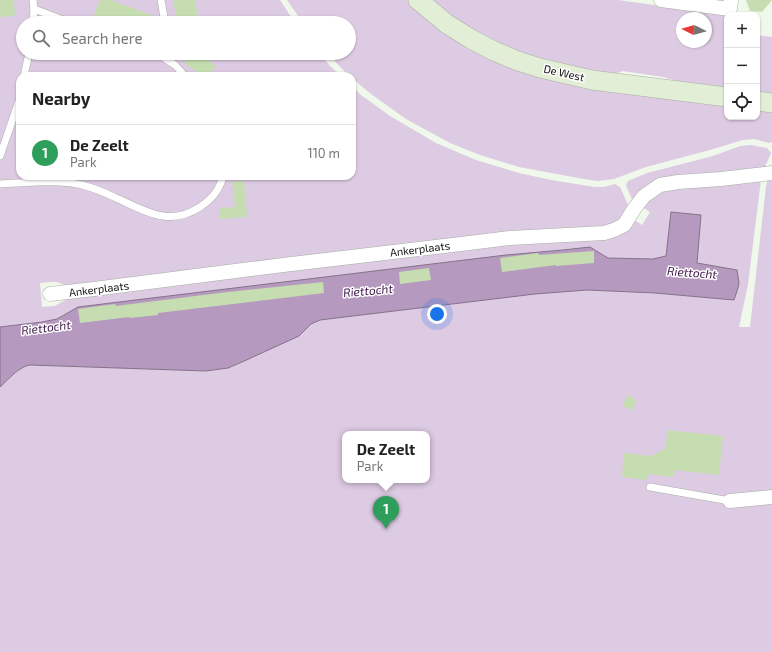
<!DOCTYPE html>
<meta charset="utf-8">
<style>
:root{--surface:#fff;--page:#f6f6f6;--text:#222;--muted:#767676;--line:#e0e0e0;--accent:#a64fbd}
body{margin:0;font-family:"Exo 2",sans-serif;background:var(--page);color:var(--text)}
.controls{position:absolute;right:12px;top:12px;display:grid;overflow:hidden;border-radius:8px;box-shadow:0 1px 3px #0004}
.controls button{width:36px;height:36px;display:grid;place-items:center;padding:0;border:0;border-bottom:1px solid var(--line);background:var(--surface);color:var(--text);font:20px sans-serif}
.compass{position:absolute;left:676px;top:12px;width:36px;height:36px;border-radius:50%;background:var(--surface);box-shadow:0 1px 3px #0004;rotate:276deg}
.you{position:absolute;left:437px;top:314px;width:14px;height:14px;margin:-10px;border:3px solid #fff;border-radius:50%;background:#1a73e8;box-shadow:0 0 0 6px #1a73e833}
.badge{display:grid;place-items:center;width:26px;height:26px;border-radius:50%;background:var(--accent);color:#fff;font-size:13px;font-weight:700}
.pin{position:absolute;translate:-50% -33px;filter:drop-shadow(0 1px 2px #0008)}
.pin::after{content:'';position:absolute;top:21px;width:14px;height:12px;background:inherit;clip-path:polygon(0 0,100% 0,50% 100%)}
.popup{position:absolute;left:342px;top:431px;width:88px;height:52px;box-sizing:border-box;display:grid;place-content:center;border-radius:8px;background:var(--surface);filter:drop-shadow(0 1px 3px #0005);font-size:13px;white-space:nowrap;color:var(--muted)}
.popup b{font-size:15px;color:var(--text)}
.popup::after{content:'';position:absolute;left:50%;top:100%;margin-left:-8px;border:8px solid transparent;border-top-color:var(--surface)}
.list{margin:0;padding:0;list-style:none}
h2{display:flex;justify-content:space-between;align-items:center;height:52px;margin:0;padding:0 16px;font-size:17px}
h2 small{font-size:13px;font-weight:400;color:var(--muted)}
.list li{display:grid;grid-template-columns:26px 1fr auto;gap:12px;align-items:center;box-sizing:border-box;height:56px;padding:0 16px;border-top:1px solid var(--line)}
.list b{display:block;font-size:15px;white-space:nowrap}
.list p{margin:0;font-size:13px;white-space:nowrap;color:var(--muted)}
.list em{font-size:13px;font-style:normal;color:var(--muted)}
.icon{flex:none;width:22px;height:22px;fill:none;stroke:currentColor;stroke-width:2;stroke-linecap:round;stroke-linejoin:round}
.map{position:relative;flex:none;width:772px;height:652px;overflow:hidden}
.search{position:absolute;background:var(--surface);box-shadow:0 1px 3px #0004;left:16px;top:16px;width:340px;height:44px;display:flex;align-items:center;gap:10px;box-sizing:border-box;padding:0 14px;border-radius:22px;color:var(--muted);font-size:15px}
.panel{position:absolute;background:var(--surface);box-shadow:0 1px 3px #0004;left:16px;top:72px;width:340px;height:108px;border-radius:12px}
.map>svg:first-child{display:block}
</style>
<div class="map">
<svg width="772" height="652" viewBox="0 0 772 652">
<rect width="100%" height="100%" fill="#f0f7eb"/>
<!-- green -->
<g fill="#ddcae3" fill-rule="evenodd">
<path d="M0 0H280L295 23H23V53H319L330 66 341 76H20V176H352V86L361 95 390 116 436 143 476 160 519 173 551 180 595 187H604L615 184 620 187 628 205V209L627 213 620 221 613 226 610 227 567 229 500 235 93 285 92 283 67 286 57 282H51L40 283 42 307 55 306 72 296 197 281 511 242 583 237 610 236 616 235 625 230 633 219 642 225 650 212 641 206 652 195 661 190 670 188 759 178 761 180 748 284 739 327H750L766 187 768 177H772V652H0V387L21 369 27 365H30L206 371 228 368 242 362 299 336 311 324 320 320 535 294 587 290 655 293 734 300 738 288 739 283 737 270 697 263 701 215 671 212 666 257 653 259 608 258 590 247 563 250 506 255 78 307 57 319 42 322 0 327ZM345 434H427V480H345Z"/>
<path d="M287 0H408L453 37 727 105V117H757V108L772 110V142L769 143 754 139 743 140 710 150 646 167 614 179 598 181 584 179 519 167 480 155 450 143 406 119 371 94 352 78V76H350L347 74 327 53H349V23H303Z"/>
<path d="M426 0H618L725 15 727 17V92L706 89 663 77 623 71 607 76 590 73 496 46ZM682 18H706V42H682Z"/>
<path d="M757 35 772 37V98L757 96Z"/>
<path d="M751 145 767 148 771 153 764 169 691 177 633 202 626 185 628 181 647 173 713 156 740 146Z"/>
</g>
<!-- water -->
<path fill="#b699bf" stroke="#84718a" d="M671 212 701 215 697 263 737 270 739 283 738 288 734 300 655 293 587 290 535 294 320 320 311 324 299 336 242 362 228 368 206 371 30 365C20 366 8 380 0 387V327L42 322 57 319 78 307 506 255 563 250 590 247 608 258 653 259 666 256Z"/>
<!-- building -->
<g fill="#c6ddb2">
<path d="M0 0H14L15 16 0 17Z"/>
<path d="M100 0H111L159 18 160 23H107L93 18Z"/>
<path d="M173 0H195L199 23H177Z"/>
<path d="M746 0H772L762 12 750 11Z"/>
<path d="M190 53H199L216 66 208 76H202L183 62Z"/>
<path d="M244 181 247 217 220 219 219 208 235 207 232 182Z"/>
<path d="M594 251V263L556 266V265L502 272 500 258 538 253 539 255Z"/>
<path d="M429 268 431 280 400 284 399 272Z"/>
<path d="M323 282 324 293 158 313V315L129 318V317L80 323 78 309 115 304 116 306 219 293Z"/>
<path d="M628 395 637 401 631 411 622 405Z"/>
<path d="M667 430 723 436 719 475 675 470 674 477 648 474 647 480 622 477 624 453 652 456 666 448Z"/>
</g>
<g fill="none" stroke-linecap="round" stroke-linejoin="round">
<!-- lane casing -->
<g stroke="#a9afa4" stroke-width="8">
<g id="lane">
<path d="M33 0 34 9 71 23"/>
<path d="M161 0 165 23"/>
<path d="M33 23 34 9"/>
<path d="M152 53 163 57 175 65 185 76"/>
<path d="M24 76 29 53"/>
<path d="M0 156 20 98"/>
<path d="M0 184C26 183 57 179 82 185 93 188 104 192 114 197 144 210 168 228 200 207 212 199 220 190 223 176"/>
<path d="M650 487 730 501"/>
</g>
</g>
<!-- street casing -->
<g stroke="#a9afa4" stroke-width="15">
<g id="street">
<path d="M661 0 730 9 731 0"/>
<path d="M50 294 94 289 283 265 461 244 510 238 604 233 614 230 624 225 634 209 644 196 660 185 678 182 721 179 772 173"/>
<path d="M730 501 772 497"/>
</g>
</g>
<!-- secondary casing -->
<g stroke="#a9afa4" stroke-width="20">
<g id="secondary">
<path d="M418 0 447 24 471 39 494 51 518 61 540 68 592 80 727 97"/>
<path d="M757 101 772 103"/>
</g>
</g>
<!-- lane -->
<use href="#lane" stroke="#fff" stroke-width="7"/>
<!-- street -->
<use href="#street" stroke="#fff" stroke-width="14"/>
<!-- secondary -->
<use href="#secondary" stroke="#e2eed6" stroke-width="19"/>
</g>
<g text-anchor="middle" stroke-width="3" stroke-linejoin="round" paint-order="stroke">
<!-- street labels -->
<g font-size="11" fill="#11130f" stroke="#fff">
<text transform="translate(564 73) rotate(13)" y="4">De West</text>
<text transform="translate(420 249) rotate(-7)" y="4">Ankerplaats</text>
<text transform="translate(99 289) rotate(-7)" y="4">Ankerplaats</text>
</g>
<!-- water labels -->
<g font-size="12" font-style="italic" fill="#3d1748" stroke="#fff">
<text transform="translate(692 273) rotate(4)" y="4">Riettocht</text>
<text transform="translate(368 291) rotate(-5)" y="4">Riettocht</text>
<text transform="translate(46 328) rotate(-7)" y="4">Riettocht</text>
</g>
</g>
</svg>
<div class="controls">
<button>+</button>
<button>−</button>
<button><svg class="icon" aria-label="locate" viewBox="0 0 24 24"><circle cx="12" cy="12" r="6"/><path d="M12 2v4M12 18v4M2 12h4M18 12h4"/></svg></button>
</div>
<svg class="compass" viewBox="-18 -18 36 36"><path d="M0-13l5 13h-10z" fill="#e53935"/><path d="M0 13l5-13h-10z" fill="#767676"/></svg>
<div class="you"></div>
<div class="pin badge" style="left:386px;top:529px;background:#2e9e5b">1</div>
<div class="popup"><b>De Zeelt</b>Park</div>
<div class="search"><svg class="icon" aria-label="search" viewBox="0 0 24 24"><circle cx="10" cy="10" r="6"/><path d="M15 15l6 6"/></svg>Search here</div>
<section class="panel">
<h2>Nearby<small></small></h2>
<ul class="list">
<li><span class="badge" style="background:#2e9e5b">1</span><div><b>De Zeelt</b><p>Park</p></div><em>110 m</em></li>
</ul>
</section>
</div>
